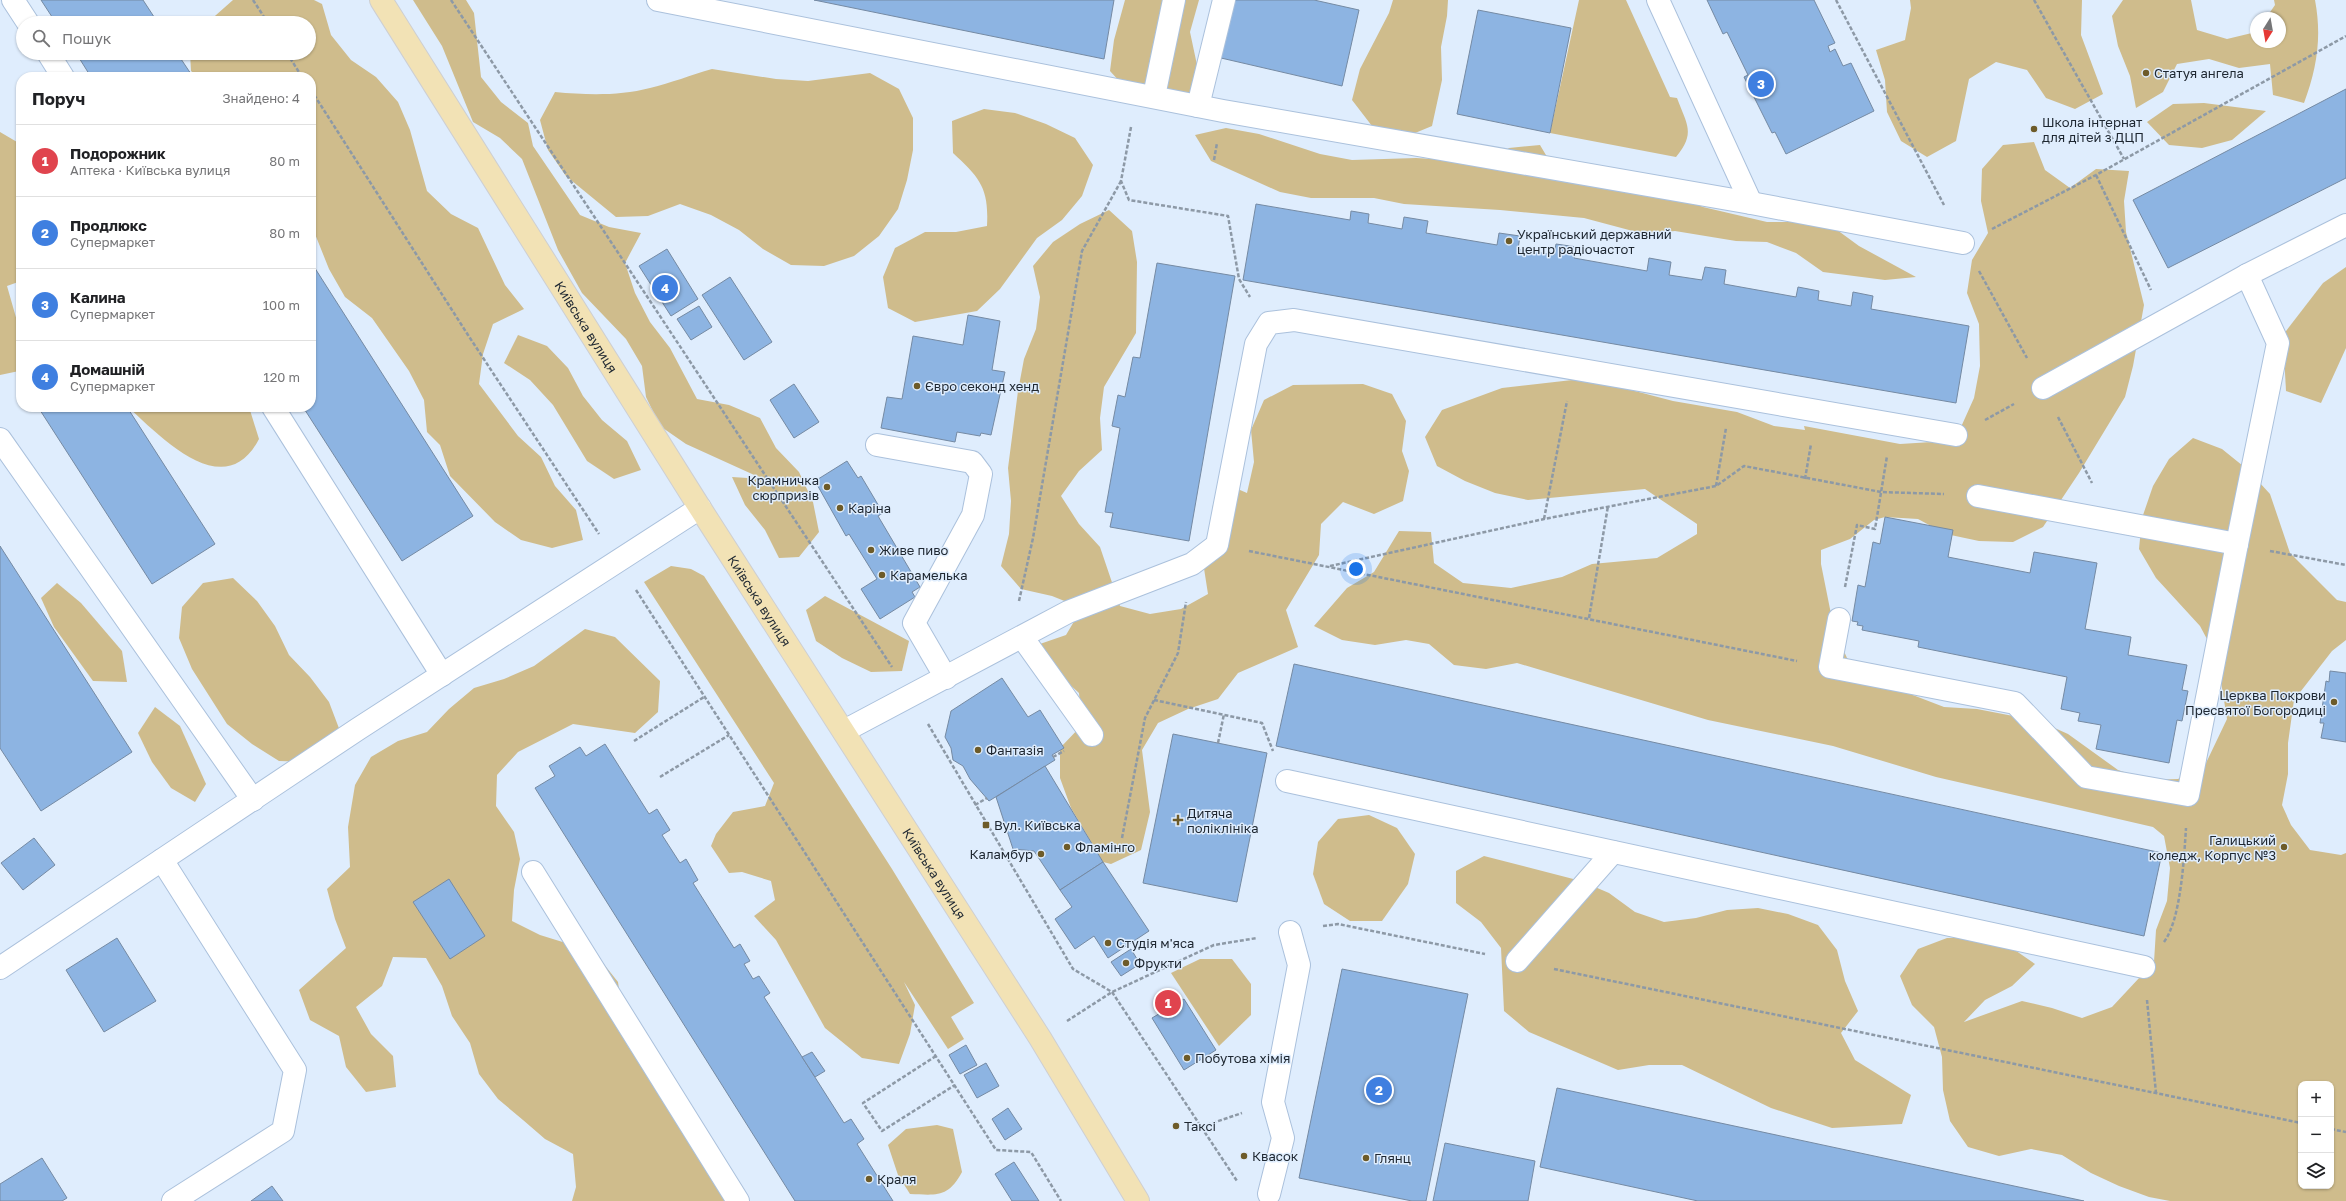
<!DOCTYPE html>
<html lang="uk">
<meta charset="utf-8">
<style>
:root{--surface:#fff;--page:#f6f6f6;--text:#202124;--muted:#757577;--line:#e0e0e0;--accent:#111827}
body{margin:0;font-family:"Golos Text",sans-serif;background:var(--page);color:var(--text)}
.controls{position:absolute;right:12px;bottom:12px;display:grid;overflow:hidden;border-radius:8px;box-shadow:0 1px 3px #0004}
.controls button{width:36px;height:36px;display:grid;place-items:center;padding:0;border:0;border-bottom:1px solid var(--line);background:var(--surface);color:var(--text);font:20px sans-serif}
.compass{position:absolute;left:2250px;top:12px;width:36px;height:36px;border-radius:50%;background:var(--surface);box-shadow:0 1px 3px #0004;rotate:191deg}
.you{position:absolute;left:1356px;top:569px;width:14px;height:14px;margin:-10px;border:3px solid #fff;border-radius:50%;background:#1a73e8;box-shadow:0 0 0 6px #1a73e833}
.badge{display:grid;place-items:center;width:26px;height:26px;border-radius:50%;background:var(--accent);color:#fff;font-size:13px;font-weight:700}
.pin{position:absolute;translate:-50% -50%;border:2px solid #fff;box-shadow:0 1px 4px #0006}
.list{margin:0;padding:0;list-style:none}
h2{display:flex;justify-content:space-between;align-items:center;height:52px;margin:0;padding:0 16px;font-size:17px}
h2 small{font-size:13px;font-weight:400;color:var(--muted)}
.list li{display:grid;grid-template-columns:26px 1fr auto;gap:12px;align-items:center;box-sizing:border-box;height:72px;padding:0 16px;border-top:1px solid var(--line)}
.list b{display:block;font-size:15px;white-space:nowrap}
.list p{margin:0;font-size:13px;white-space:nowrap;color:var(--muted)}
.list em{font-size:13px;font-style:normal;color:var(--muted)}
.icon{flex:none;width:22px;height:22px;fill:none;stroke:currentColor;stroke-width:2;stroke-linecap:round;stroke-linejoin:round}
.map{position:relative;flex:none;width:2346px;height:1201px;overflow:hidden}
.search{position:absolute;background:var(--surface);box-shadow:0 1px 3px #0004;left:16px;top:16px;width:300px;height:44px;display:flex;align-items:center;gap:10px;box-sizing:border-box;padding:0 14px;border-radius:22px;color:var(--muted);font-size:15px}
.panel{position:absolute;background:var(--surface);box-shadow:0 1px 3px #0004;left:16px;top:72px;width:300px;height:340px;border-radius:16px}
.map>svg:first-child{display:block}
</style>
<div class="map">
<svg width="2346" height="1201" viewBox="0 0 2346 1201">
<rect width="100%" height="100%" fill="#dfedfd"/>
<!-- green -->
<g fill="#cfbc8c" fill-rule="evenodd">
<path d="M233 0H314L322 4 331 35 351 60 376 77 398 102 410 130 427 191 451 214 478 228 505 285 524 309 493 324 483 354 479 384 518 436 541 457 555 486 576 510 583 540 552 548 521 540 495 522 450 476 440 445 427 432 424 400 409 371 372 318 345 297 329 269 311 224V77H199L191 71 190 53H309V23H207Z"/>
<path d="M413 0H466L474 13 481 77 501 102 528 123 533 146 580 215 609 227 641 233 625 263 635 293 650 322 670 348 697 399 729 405 760 418 776 448 799 472 813 502 819 532 799 557 779 558 765 530 745 505 732 477 763 479 686 444 660 426 646 397 642 366 626 339 582 293 558 250 522 159 500 138 473 122 442 46Z"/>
<path d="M1125 0H1199L1190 32 1197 65 1189 96 1160 110 1132 95 1110 71 1114 40Z"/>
<path d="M1393 0H1448L1447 16 1441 47 1442 80 1432 126 1403 138 1372 126 1352 100 1360 69 1389 13Z"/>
<path d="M1579 0H1626L1670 97 1677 98C1687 125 1696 133 1676 157L1550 133Z"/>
<path d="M1910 0H2082L2081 35 2103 94 2075 109 2046 98 2027 70 1996 62 1969 79 1956 141 1927 157 1901 141 1887 112 1885 80 1876 50 1905 40 1911 8Z"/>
<path d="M2123 0H2191L2197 30 2227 39 2256 32V42H2280V18H2266L2275 5 2274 0H2315C2322 37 2317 68 2304 103L2273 95 2270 64 2239 68 2209 59 2177 64 2163 92 2136 108 2130 76 2118 46 2112 16Z"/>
<path d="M712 69 776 79 808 81 870 73 899 89 913 118V150L907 180 898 209 879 236 854 256 824 266 791 265 763 249 739 230 711 215 680 204 648 216 616 217 566 176 548 150 540 120 555 92C587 95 619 96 650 88 671 83 691 75 712 69Z"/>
<path d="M2204 103 2266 111 2232 140 2202 148 2169 145 2147 122 2173 104Z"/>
<path d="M984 109 1015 113 1046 124 1075 138 1093 165 1082 196 1062 220 1037 238 1000 289 977 311 915 322 888 308 883 277 895 248 925 232H956L987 226C989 188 980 178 953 153L952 121Z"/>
<path d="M1226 128 1259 134 1320 154 1352 160 1416 158 1449 160 1481 165 1509 148 1540 145 1556 172 1673 194 1703 207 1767 222H1820L1833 227 1859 246 1916 277 1885 280 1823 272 1796 253 1767 242 1736 241 1675 231 1644 234 1584 218 1500 210 1404 204 1374 198H1311L1280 192 1211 161 1195 135Z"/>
<path d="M0 132 17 142 21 153V281L7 286 21 335 19 371 0 375Z"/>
<path d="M2034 142 2045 170 2070 188 2096 169 2129 171 2124 201 2126 232 2144 305 2133 366 2125 397 2079 473 2043 527 2013 542 1979 541 1946 534 1918 519 1885 517 1874 520 1850 539 1821 550V564L1834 629 1847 658 1871 679 1944 707 1977 709 2039 721 2068 734 2118 770 2148 780 2178 779 2206 763 2227 719 2222 688 2216 656 2200 626 2156 578 2139 549 2142 518 2153 486 2169 459 2193 438 2222 449 2248 470 2270 494 2290 553 2337 600 2346 602V640L2332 651 2294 700 2288 743V774L2282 805 2291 825 2310 850 2341 855 2346 853V1201H2170L2149 1197 2119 1186 2091 1173 2062 1155 2031 1149 1999 1156 1968 1147 1950 1121 1943 1090 1942 1057 1934 1027 1912 1005 1900 976 1918 949 1947 938 1979 937 2009 946 2035 964 2012 986 1985 1000 1964 1022 2022 1001 2052 1008 2082 1018 2112 1007 2154 962 2156 930 2167 901 2170 868 2164 836 2153 827 1936 777 1833 746 1708 720 1517 663 1486 669 1454 665 1429 644 1406 640 1375 645 1342 640 1314 626 1347 588 1374 572 1399 531 1431 532 1434 563 1463 583 1511 588 1562 577 1592 564 1657 558 1697 534V524L1645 489 1528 500 1495 493 1465 481 1437 466 1425 437 1442 410 1502 388 1581 379 1612 385 1673 401 1737 412 1774 426 1805 430 1804 426 1900 444 1932 442 1961 427 1974 398 1980 366 1979 324 1967 293 1972 260 1988 233 1981 201 1982 169 2003 145ZM2301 1084H2331V1186H2301Z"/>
<path d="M1109 210 1132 231 1137 262 1136 333 1104 387 1100 418 1102 450 1079 471 1061 496 1079 524 1100 547 1120 606 1150 614 1181 609 1208 594 1203 562 1211 541 1212 509 1219 481 1247 493 1254 462 1251 430 1264 400 1293 385 1363 384 1392 394 1406 421 1402 451 1409 471 1403 501 1374 514 1343 502 1321 524 1319 555 1286 610 1298 647 1238 673 1218 699 1188 709 1158 723 1142 750 1150 812 1141 850 1111 864 1103 862 1071 808 1060 778V748L1082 725 1079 693 1054 670 1037 645 1066 635 1082 608 1052 596 1021 589 1001 566 1009 534 1011 501 1008 468 1018 391 1024 359 1036 329 1040 297 1033 266 1053 242 1080 224Z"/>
<path d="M2346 267V348L2321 403 2286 391 2283 335 2323 283Z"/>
<path d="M518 335 547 346 568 368 583 396 602 420 627 441 641 470 614 479 587 461 553 405 530 380 504 363Z"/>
<path d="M128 407H249L259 439C225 505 161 437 128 407Z"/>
<path d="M671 566 691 569 704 576 892 869 974 1003 951 1017 964 1039 948 1049 904 982 915 1005 910 1034 899 1064 862 1058 825 1028 776 940 754 916 775 900 771 881 742 872 729 873 711 846 716 834 733 812 765 806 774 783 644 582Z"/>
<path d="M233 578 257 601 275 626 289 655 310 677 329 702 340 731 311 762 279 761 252 744 227 724 192 669 179 638 182 607 203 583Z"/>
<path d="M57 583 81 603 122 651 127 682 93 681 54 627 41 598Z"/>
<path d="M825 596 909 641 902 671 871 672 842 658 816 641 806 610Z"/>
<path d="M585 629 615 637 660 681 658 712 635 733 573 724 518 752 497 775 496 806 514 832 520 859 514 890 512 921 540 935 569 944 599 958 618 982 627 1045 634 1055 661 1072 734 1201H572L576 1187 573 1154 545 1139 523 1120 498 1099 479 1074 470 1043 452 1016 442 986 426 958 393 957 382 986 356 1007 371 1034 393 1056 396 1087 366 1092 346 1067 339 1036 310 1020 299 990 346 948 335 919 327 889 350 867 348 827 355 785 371 757 398 741 427 732 449 709 474 688 504 679 534 666Z"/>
<path d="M155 707 180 726 206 784 195 802 171 788 152 762 138 733Z"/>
<path d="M1369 815 1397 828 1415 854 1408 884 1382 921H1350L1324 904 1313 874 1318 842 1338 819Z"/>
<path d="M1484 856 1581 881 1609 893 1635 912 1664 922 1696 918 1727 910 1758 908 1788 914 1818 925 1837 950 1845 981 1858 1011 1841 1033 1855 1060 1911 1095 1902 1124 1832 1128 1771 1108 1682 1065H1649L1618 1070 1529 1032 1504 1011 1501 948 1481 922 1456 903V871Z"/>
<path d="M1200 959H1232L1251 984V1015L1219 1046 1171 973Z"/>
<path d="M937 1125 953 1129 962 1172C948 1198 937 1195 910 1194L898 1175 888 1145 906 1129Z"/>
</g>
<!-- building -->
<g fill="#8db4e2" stroke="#758aa3">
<path d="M41 0H143L158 23H56Z"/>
<path d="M814 0H1114L1104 59Z"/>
<path d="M1234 0H1314L1359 10 1342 86 1221 58Z"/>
<path d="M1707 0H1814L1835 43 1828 46 1830 52 1835 49 1843 66 1851 63 1874 111 1786 154 1775 132 1772 133 1744 77 1748 75 1727 32 1723 34Z"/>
<path d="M1478 10 1571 28 1550 133 1457 114Z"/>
<path d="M76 53H177L193 77H91Z"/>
<path d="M2346 89V178L2168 268 2133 200Z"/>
<path d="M1256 204 1350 220 1351 211 1369 214 1368 223 1402 229 1404 217 1428 221 1426 233 1497 245 1499 233 1520 236 1518 249 1554 255 1556 244 1577 247 1574 258 1647 271 1649 258 1671 262 1669 275 1702 280 1705 267 1726 270 1724 284 1796 297 1798 287 1819 291 1818 300 1851 306 1853 292 1873 296 1871 309 1969 326 1956 403 1243 280Z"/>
<path d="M667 249 698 299 671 316 639 266Z"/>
<path d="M311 262 473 516 402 561 303 407H311Z"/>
<path d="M1157 263 1235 276 1189 541 1110 527 1113 513 1105 512 1120 428 1112 426 1118 395 1125 397 1133 357 1140 358Z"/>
<path d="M730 277 772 342 744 360 702 295Z"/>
<path d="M699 306 712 327 691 340 677 319Z"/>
<path d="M968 315 1000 321 992 370 1005 372 991 435 981 433 980 436 957 432 955 442 881 428 887 397 902 399 913 336 963 345Z"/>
<path d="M794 384 819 422 794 438 770 400Z"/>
<path d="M38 407H127L215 544 152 584Z"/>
<path d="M847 461 858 478 861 476 883 513 878 516 920 587 912 592 915 597 880 619 861 589 877 579 849 534 846 536 815 481Z"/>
<path d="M1885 517 1953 530 1948 557 2030 573 2034 552 2097 563 2085 629 2131 637 2128 655 2187 665 2182 690 2188 691 2182 721 2177 720 2169 763 2096 749 2101 725 2078 721 2080 713 2061 709 2067 677 1918 647 1919 641 1862 630 1863 626 1857 625 1858 622 1852 621 1858 585 1865 587 1873 542 1880 544Z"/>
<path d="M0 546 132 752 41 811 0 748Z"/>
<path d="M1294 664 2162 853 2144 936 1276 746Z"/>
<path d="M2330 671 2346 673V742L2321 738 2324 723H2320L2326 681 2329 682Z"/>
<path d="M1002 678 1028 717 1040 710 1064 748 1052 755 1055 760 989 801 970 779 963 766 953 760 951 748 945 737 951 711Z"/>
<path d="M1173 734 1267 753 1237 902 1143 883Z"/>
<path d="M605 744 649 814 657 809 670 830 662 835 680 863 686 859 698 880 693 883 734 948 740 944 750 961 744 964 753 979 759 976 770 993 764 997 844 1123 851 1119 864 1139 857 1144 893 1201H795L535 788 555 776 549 766 580 747 586 756Z"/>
<path d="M1045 766 1103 862 1060 890 1034 851 1013 849 996 797Z"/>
<path d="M34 838 55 865 23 890 1 863Z"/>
<path d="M1103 862 1149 931 1108 958 1094 936 1075 949 1055 919 1072 907 1060 890Z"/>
<path d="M449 879 485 936 450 959 413 902Z"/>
<path d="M117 938 156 1001 104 1032 66 970Z"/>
<path d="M1131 949 1140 964 1121 976 1111 962Z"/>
<path d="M1342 969 1468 994 1426 1201H1412L1299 1178Z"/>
<path d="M1184 999 1216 1050 1184 1070 1152 1018Z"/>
<path d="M966 1045 977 1065 960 1074 949 1055Z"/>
<path d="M812 1052 825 1071 815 1077 802 1057Z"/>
<path d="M986 1063 999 1086 977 1098 964 1075Z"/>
<path d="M1557 1088 2084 1201H1698L1540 1167Z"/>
<path d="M1008 1108 1022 1129 1005 1140 992 1119Z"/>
<path d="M1445 1143 1535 1161 1528 1201H1433Z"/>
<path d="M42 1158 67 1198 62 1201H0V1184Z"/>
<path d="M1014 1162 1039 1201H1012L995 1174Z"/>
<path d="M272 1186 283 1201H251Z"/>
</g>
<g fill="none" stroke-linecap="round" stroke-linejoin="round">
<!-- minor casing -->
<g stroke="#abc1dc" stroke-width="24">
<g id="minor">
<path d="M13 0 28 23"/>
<path d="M658 0 1223 111 1751 203 1963 243"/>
<path d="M1658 0 1751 203"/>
<path d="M48 53 63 77"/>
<path d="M1154 96 1174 0"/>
<path d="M1198 106 1224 0"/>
<path d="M2043 388 2247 275 2346 225"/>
<path d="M273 407 442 675"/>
<path d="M0 439 253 800"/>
<path d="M877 445 972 462 981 474 973 515 914 623 946 678"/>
<path d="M2237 544 2278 343 2247 275"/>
<path d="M1839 619 1830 667 2015 703 2086 777 2188 795 2237 544 1978 496"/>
<path d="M1022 637 1092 735"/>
<path d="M844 731 1068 612 1192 564 1217 545 1256 344 1269 323 1294 320 1956 435"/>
<path d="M1287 781 2144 967"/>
<path d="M162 860 295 1070 283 1131 173 1201"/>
<path d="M533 872 738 1201"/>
<path d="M1517 961 1613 852"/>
<path d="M0 968 358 729 700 508"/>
<path d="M1269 1194 1283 1138 1273 1102 1299 965 1290 932"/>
</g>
</g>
<!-- major casing -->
<g stroke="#cecfd2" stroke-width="24">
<g id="major">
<path id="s1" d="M381 0 700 508 1040 1038 1138 1201"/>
</g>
</g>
<!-- path -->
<g stroke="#8d99a6" stroke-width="2.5" stroke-dasharray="4 2" stroke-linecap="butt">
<path d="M253 0 268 23"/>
<path d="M451 0 892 667"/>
<path d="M1836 0 1944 205"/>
<path d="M2034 0 2124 159"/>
<path d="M287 53 302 77"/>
<path d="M311 90 468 335 599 534"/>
<path d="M1131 127 1121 181 1129 200 1228 216 1239 279 1250 297"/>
<path d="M1214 160 1217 143"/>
<path d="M2096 175 2151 290"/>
<path d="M1992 229 2096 175 2346 36"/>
<path d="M1979 271 2027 358"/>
<path d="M2058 417 2092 483"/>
<path d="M1985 420 2014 404"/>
<path d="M1805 479 1811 444"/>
<path d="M1716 486 1726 428"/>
<path d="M1544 519 1567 401"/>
<path d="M1249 551 1797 661"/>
<path d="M2270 551 2346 565"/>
<path d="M1330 566 1544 519 1716 486 1744 466 1881 492 1944 494"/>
<path d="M1845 587 1857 525 1875 529 1887 456"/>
<path d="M636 590 996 1150 1031 1152 1061 1201"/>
<path d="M1019 601 1033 538 1082 251 1121 181"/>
<path d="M1589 618 1608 506"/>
<path d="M1154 700 1262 723 1273 751"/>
<path d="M928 724 1073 969 1112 992 1237 1181"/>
<path d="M634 741 704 697"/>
<path d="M1218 743 1224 714"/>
<path d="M1053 757 1064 751"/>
<path d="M660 777 729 735"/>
<path d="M975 805 987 798"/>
<path d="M1122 838 1145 718 1178 653 1186 602"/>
<path d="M1323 926 1338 924 1485 954"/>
<path d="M2164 942C2181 919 2184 858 2186 828"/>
<path d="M1554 969 2301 1123"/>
<path d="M2147 1000 2156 1093"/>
<path d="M1067 1021 1112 992 1214 945 1257 938"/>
<path d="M936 1056 863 1103 882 1131 955 1085"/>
<path d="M1201 1127 1242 1113"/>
<path d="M2331 1129 2346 1132"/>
</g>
<!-- minor -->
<use href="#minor" stroke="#fff" stroke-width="22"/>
<!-- major -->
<use href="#major" stroke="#f2e2b5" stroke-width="22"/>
</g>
<!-- markers -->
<g fill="#6d5b29" stroke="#dfedfd" stroke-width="1.5">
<circle cx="2146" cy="73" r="4"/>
<circle cx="2034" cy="129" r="4"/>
<circle cx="1509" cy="241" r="4"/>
<circle cx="917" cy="386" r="4"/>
<circle cx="827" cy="487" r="4"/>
<circle cx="840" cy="508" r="4"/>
<circle cx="871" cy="550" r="4"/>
<circle cx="882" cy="575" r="4"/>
<circle cx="2334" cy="702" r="4"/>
<circle cx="978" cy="750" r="4"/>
<path d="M1176 814h4v4h4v4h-4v4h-4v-4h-4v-4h4z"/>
<rect x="982" y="821" width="8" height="8" rx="2"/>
<circle cx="1067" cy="847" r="4"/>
<circle cx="2284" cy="847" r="4"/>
<circle cx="1041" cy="854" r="4"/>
<circle cx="1108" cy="943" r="4"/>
<circle cx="1126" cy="963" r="4"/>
<circle cx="1187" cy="1058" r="4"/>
<circle cx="1176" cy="1126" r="4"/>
<circle cx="1244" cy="1156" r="4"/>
<circle cx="1366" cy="1158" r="4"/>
<circle cx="869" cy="1179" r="4"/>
</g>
<g text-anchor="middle" stroke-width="3" stroke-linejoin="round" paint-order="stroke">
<!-- poi labels -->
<g font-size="13" fill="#1e2731" stroke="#dfedfd" text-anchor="start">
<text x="2154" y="78">Статуя ангела</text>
<text x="2042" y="127">Школа інтернат<tspan x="2042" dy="15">для дітей з ДЦП</tspan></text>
<text x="1517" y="239">Український державний<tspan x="1517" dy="15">центр радіочастот</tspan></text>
<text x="925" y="391">Євро секонд хенд</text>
<text x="819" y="485" text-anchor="end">Крамничка<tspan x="819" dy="15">сюрпризів</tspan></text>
<text x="848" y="513">Каріна</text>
<text x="879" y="555">Живе пиво</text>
<text x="890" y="580">Карамелька</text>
<text x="2326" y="700" text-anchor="end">Церква Покрови<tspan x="2326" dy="15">Пресвятої Богородиці</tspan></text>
<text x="986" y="755">Фантазія</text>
<text x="1187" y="818">Дитяча<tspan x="1187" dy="15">поліклініка</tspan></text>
<text x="994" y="830">Вул. Київська</text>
<text x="2276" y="845" text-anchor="end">Галицький<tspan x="2276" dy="15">коледж, Корпус №3</tspan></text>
<text x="1075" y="852">Фламінго</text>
<text x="1033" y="859" text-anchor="end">Каламбур</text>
<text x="1116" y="948">Студія м'яса</text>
<text x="1134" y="968">Фрукти</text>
<text x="1195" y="1063">Побутова хімія</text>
<text x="1184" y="1131">Таксі</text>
<text x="1252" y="1161">Квасок</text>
<text x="1374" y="1163">Глянц</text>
<text x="877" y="1184">Краля</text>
</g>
<!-- street labels -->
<g font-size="13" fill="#1e2731" stroke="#dfedfd">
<text dy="5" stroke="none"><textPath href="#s1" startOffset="386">Київська вулиця</textPath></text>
<text dy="5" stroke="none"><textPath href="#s1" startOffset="710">Київська вулиця</textPath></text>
<text dy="5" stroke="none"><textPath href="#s1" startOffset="1034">Київська вулиця</textPath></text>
</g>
</g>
</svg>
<div class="controls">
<button>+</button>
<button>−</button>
<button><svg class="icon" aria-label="layers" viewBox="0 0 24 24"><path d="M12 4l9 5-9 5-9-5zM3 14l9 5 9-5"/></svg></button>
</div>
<svg class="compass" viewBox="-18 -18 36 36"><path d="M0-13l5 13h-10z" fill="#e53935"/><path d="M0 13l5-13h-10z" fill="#757577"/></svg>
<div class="you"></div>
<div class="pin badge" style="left:1168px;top:1003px;background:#e0444e">1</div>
<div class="pin badge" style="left:1379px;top:1090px;background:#3f7fe0">2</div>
<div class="pin badge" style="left:1761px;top:84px;background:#3f7fe0">3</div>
<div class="pin badge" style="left:665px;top:288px;background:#3f7fe0">4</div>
<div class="search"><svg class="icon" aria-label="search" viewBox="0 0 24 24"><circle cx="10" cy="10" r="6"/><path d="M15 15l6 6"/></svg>Пошук</div>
<section class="panel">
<h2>Поруч<small>Знайдено: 4</small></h2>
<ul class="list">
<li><span class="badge" style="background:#e0444e">1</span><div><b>Подорожник</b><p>Аптека · Київська вулиця</p></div><em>80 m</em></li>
<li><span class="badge" style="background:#3f7fe0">2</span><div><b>Продлюкс</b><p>Супермаркет</p></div><em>80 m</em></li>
<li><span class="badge" style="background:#3f7fe0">3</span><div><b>Калина</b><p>Супермаркет</p></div><em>100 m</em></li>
<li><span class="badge" style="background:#3f7fe0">4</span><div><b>Домашній</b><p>Супермаркет</p></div><em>120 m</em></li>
</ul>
</section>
</div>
